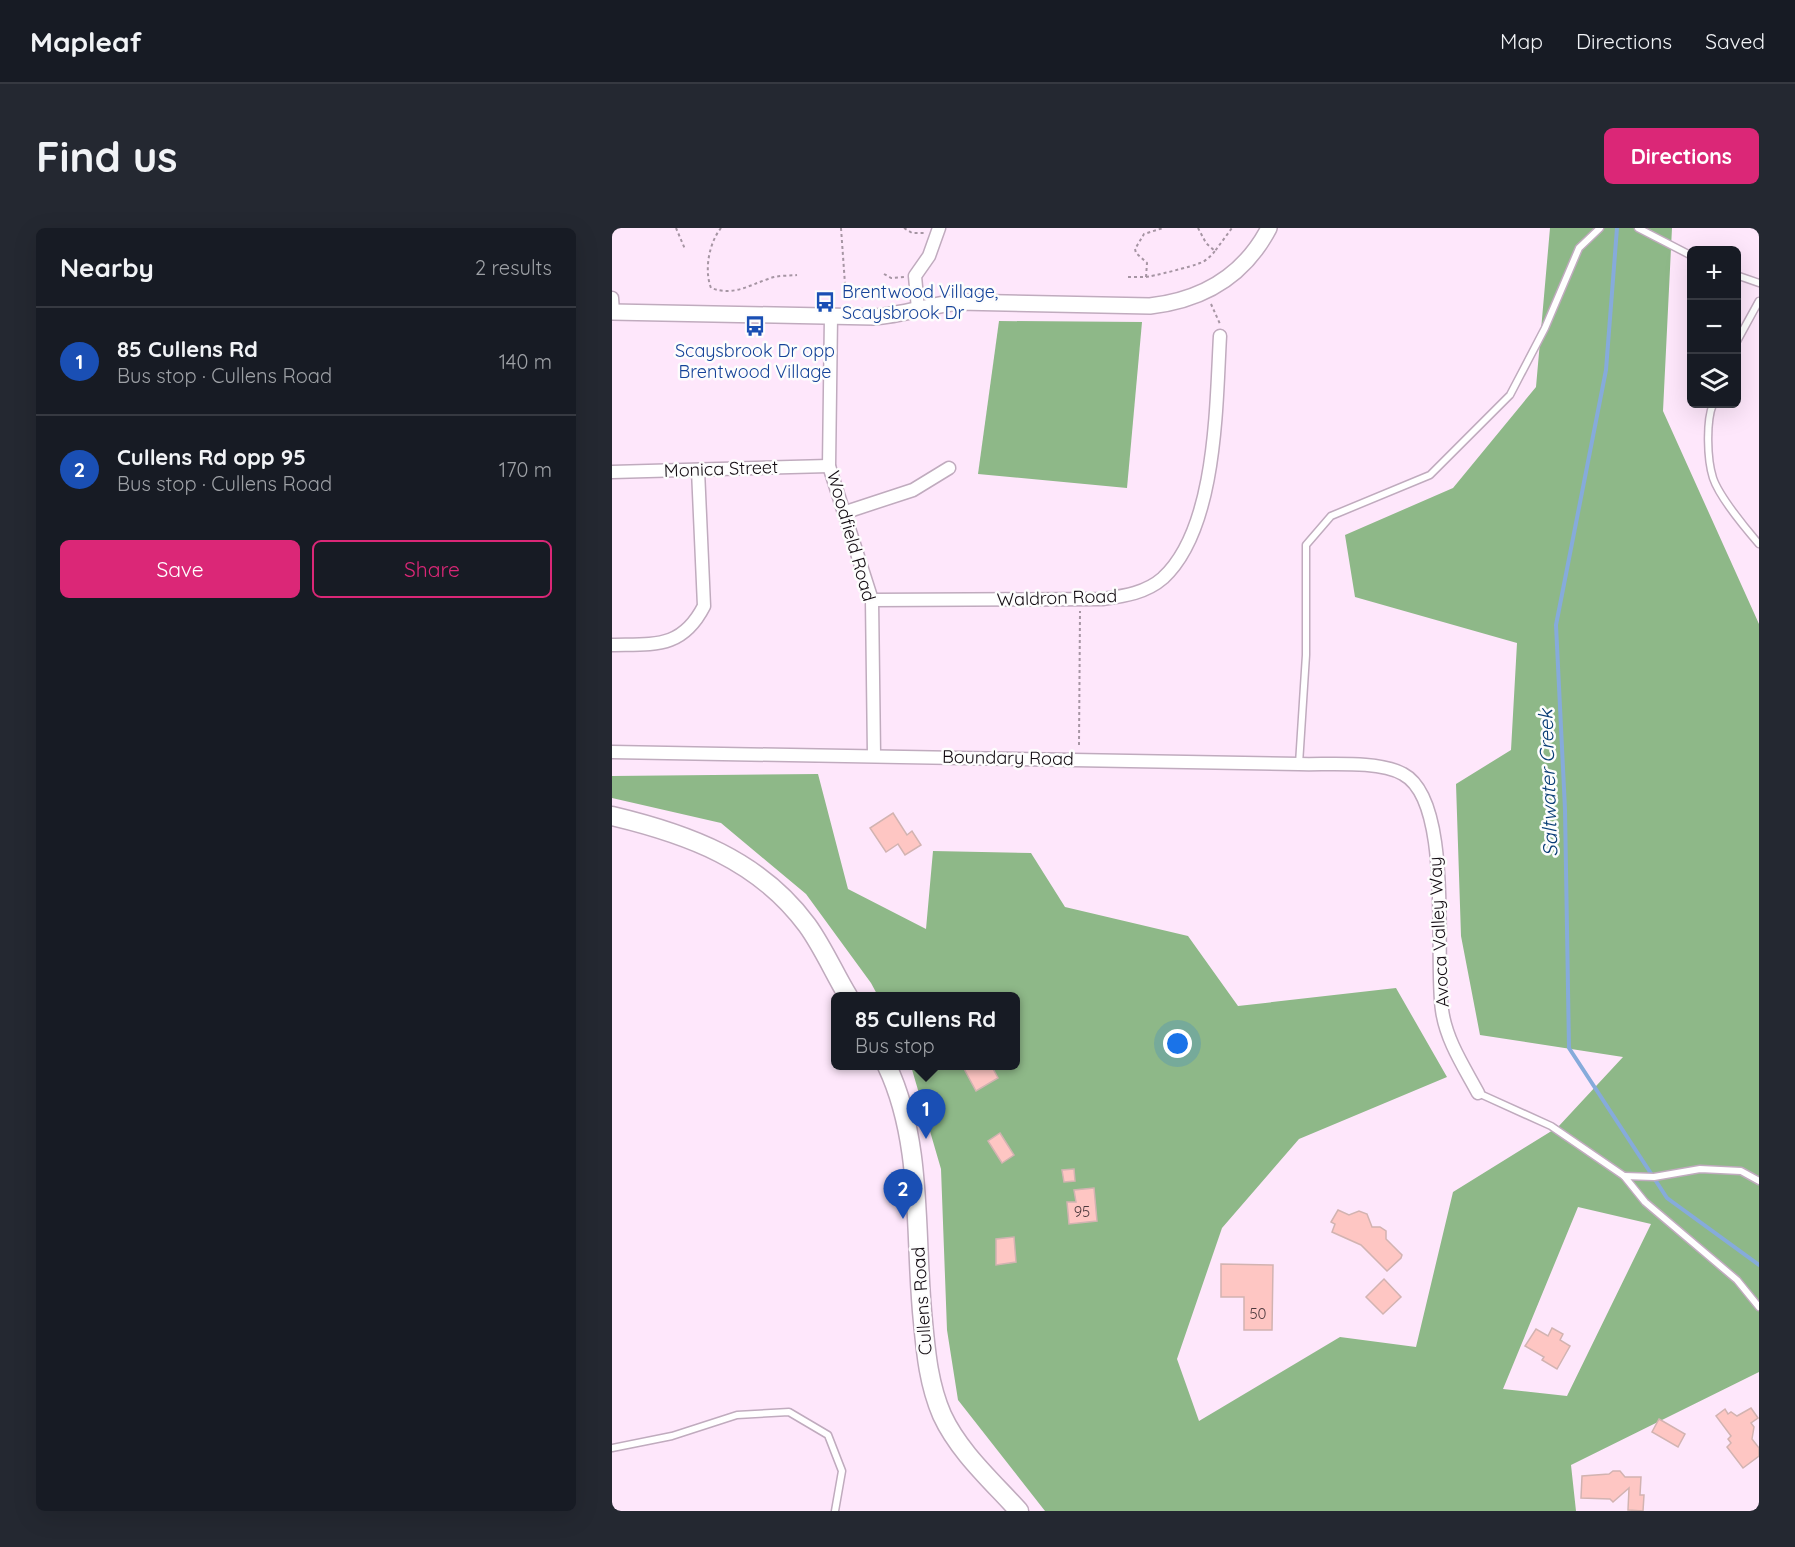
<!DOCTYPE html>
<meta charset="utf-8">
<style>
:root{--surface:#171b24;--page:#242831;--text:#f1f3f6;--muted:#9ea1a6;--line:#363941;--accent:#db2777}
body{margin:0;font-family:Quicksand,sans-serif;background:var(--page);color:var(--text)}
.controls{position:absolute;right:18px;top:18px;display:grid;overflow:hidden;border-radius:9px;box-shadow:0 6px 24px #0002}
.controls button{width:54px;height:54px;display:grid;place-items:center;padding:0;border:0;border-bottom:2px solid var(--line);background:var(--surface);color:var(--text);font:30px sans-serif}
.you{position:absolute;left:566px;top:816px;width:21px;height:21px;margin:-15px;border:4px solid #fff;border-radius:50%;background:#1a73e8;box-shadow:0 0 0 9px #1a73e833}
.badge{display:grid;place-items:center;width:39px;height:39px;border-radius:50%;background:var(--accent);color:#fff;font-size:20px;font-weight:700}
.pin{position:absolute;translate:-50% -50px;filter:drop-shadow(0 2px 3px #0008)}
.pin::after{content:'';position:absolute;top:32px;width:21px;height:18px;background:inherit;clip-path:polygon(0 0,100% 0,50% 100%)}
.popup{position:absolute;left:219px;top:764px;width:189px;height:78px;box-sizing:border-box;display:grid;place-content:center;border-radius:9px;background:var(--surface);filter:drop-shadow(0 2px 4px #0005);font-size:20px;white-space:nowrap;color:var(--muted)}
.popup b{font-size:22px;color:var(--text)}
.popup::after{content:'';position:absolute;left:50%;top:100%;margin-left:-12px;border:12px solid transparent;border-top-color:var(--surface)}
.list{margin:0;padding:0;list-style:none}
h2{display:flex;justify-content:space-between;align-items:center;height:78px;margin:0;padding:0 24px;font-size:26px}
h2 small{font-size:20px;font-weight:400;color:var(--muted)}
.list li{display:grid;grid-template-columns:39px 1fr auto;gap:18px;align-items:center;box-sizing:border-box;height:108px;padding:0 24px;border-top:2px solid var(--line)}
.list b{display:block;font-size:22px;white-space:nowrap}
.list p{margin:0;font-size:20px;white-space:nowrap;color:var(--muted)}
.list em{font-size:20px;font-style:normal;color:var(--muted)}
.actions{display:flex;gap:12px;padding:18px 24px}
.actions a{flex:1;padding:14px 0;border:2px solid var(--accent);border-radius:9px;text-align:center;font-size:21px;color:var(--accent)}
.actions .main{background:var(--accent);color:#fff}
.icon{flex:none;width:33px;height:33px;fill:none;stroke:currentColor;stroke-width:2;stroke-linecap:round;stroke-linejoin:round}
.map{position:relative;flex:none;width:1147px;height:1283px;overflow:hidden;border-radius:9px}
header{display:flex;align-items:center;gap:36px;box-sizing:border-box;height:84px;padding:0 30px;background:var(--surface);border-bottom:2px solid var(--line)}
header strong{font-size:28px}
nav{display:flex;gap:33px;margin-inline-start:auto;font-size:21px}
.intro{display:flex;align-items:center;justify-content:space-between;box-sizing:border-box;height:144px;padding:0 36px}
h1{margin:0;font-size:42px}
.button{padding:15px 27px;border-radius:9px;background:var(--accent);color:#fff;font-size:21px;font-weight:700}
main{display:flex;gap:36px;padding:0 36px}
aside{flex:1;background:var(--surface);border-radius:9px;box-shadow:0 6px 24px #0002}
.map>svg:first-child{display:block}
</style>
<header>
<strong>Mapleaf</strong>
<nav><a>Map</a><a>Directions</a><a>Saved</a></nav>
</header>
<div class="intro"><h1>Find us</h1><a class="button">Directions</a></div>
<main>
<aside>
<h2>Nearby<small>2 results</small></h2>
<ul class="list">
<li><span class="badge" style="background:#1a4fb4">1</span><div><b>85 Cullens Rd</b><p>Bus stop · Cullens Road</p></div><em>140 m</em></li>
<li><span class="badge" style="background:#1a4fb4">2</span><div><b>Cullens Rd opp 95</b><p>Bus stop · Cullens Road</p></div><em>170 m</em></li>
</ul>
<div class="actions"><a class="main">Save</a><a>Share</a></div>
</aside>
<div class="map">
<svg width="1147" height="1283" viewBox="0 0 1147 1283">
<rect width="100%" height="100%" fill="#fee7fb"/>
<!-- forest -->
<g fill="#8eb888" fill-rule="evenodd">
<path d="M938 0H1060L1051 183 1147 396V1144L959 1237 964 1283H433L346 1172 335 1102 329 941 299 838H404V768H266L259 755 194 666 109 595 0 570V548L206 546 236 661 314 701 321 623 419 625 453 679 576 708 626 778 784 760 835 849 687 911 610 1000 565 1131 587 1193 728 1109 804 1119 841 964 946 899 1011 829 868 807 849 708 844 556 899 522 905 415 743 369 733 307 841 260 924 159ZM966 979 1039 996 955 1168 891 1161Z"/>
<path d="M387 93 530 94 515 260 366 246Z"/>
</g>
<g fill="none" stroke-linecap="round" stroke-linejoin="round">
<!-- stream -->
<path stroke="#86abdb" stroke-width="4" d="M1005 0 994 142 944 397 953 581 957 820 1055 970 1147 1037"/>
</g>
<!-- building -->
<g fill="#fec6c3" stroke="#d2b3b1" stroke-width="1.5">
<path d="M281 585 295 607 300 603 309 617 293 627 286 616 274 624 258 600Z"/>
<path d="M350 837H379L386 850 364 863Z"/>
<path d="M388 905 402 927 390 935 376 913Z"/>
<path d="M462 941 463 953 452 954 450 942Z"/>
<path d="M482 960 485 993 457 996 455 974H464L462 962Z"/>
<path d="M726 982 737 987 747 983 755 986 760 999H768L774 1003V1011L790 1027 789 1030 775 1043 749 1017 720 1004 723 996 719 994Z"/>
<path d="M402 1009 404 1034 384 1037V1011Z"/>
<path d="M609 1036 661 1037 660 1102H632V1069H609Z"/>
<path d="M772 1051 789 1069 771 1086 754 1069Z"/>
<path d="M940 1100 951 1106 948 1112 958 1118 945 1141 930 1132 932 1129 913 1118 924 1101 936 1108Z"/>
<path d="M1139 1180 1146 1190 1139 1195 1142 1199 1140 1211 1147 1220V1228L1131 1240 1115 1219 1119 1215 1116 1211 1119 1208 1104 1188 1113 1181 1116 1186 1119 1184 1125 1188Z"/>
<path d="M1047 1191 1073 1206 1066 1219 1040 1204Z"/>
<path d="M1001 1243H1008L1013 1249H1029L1028 1267H1032L1031 1283 1016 1282 1017 1260 1001 1274 998 1271 969 1270 970 1248 997 1246Z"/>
</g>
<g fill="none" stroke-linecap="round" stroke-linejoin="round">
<!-- service casing -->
<g stroke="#c0abbe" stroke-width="9">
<g id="service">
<path d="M1026 0 1080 28"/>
<path d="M1124 47 1147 55"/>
<path d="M1124 115 1147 73"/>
<path d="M1101 176C1094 193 1095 231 1101 250 1107 268 1134 301 1147 316"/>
<path d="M687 536 694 427V317L719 288 818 247 898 167 933 100 967 20 988 0"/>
<path d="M866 865 939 898 1012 948 1033 974 1125 1052 1147 1079"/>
<path d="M1012 948 1042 949 1088 941 1129 943 1147 953"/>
<path d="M0 1220 60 1208 125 1187 177 1184 216 1207 230 1243 223 1283"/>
</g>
</g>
<!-- minor casing -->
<g stroke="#c0abbe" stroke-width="15">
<g id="minor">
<path d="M0 70 1 84"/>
<path d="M306 81 303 48 317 28 327 0"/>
<path d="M219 88 217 238 260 372 262 527"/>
<path d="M0 244 217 238"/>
<path d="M234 284 301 262 337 240"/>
<path d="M260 372 491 371C512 368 534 365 551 350 605 300 604 177 608 108"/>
<path d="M0 417C42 416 70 421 92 378L86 242"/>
<path d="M0 524 687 536C715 537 766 532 791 546 842 573 822 730 830 782 834 812 852 839 866 865"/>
</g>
</g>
<!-- tertiary casing -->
<g stroke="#c0abbe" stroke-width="18">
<path id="tertiary" d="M0 84 262 89C291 87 318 77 347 74L538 78C591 72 632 48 657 0"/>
</g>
<!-- secondary casing -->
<g stroke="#c0abbe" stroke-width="21">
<g id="secondary">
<path d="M0 588C76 606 147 632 195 697 211 719 222 745 236 768"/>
<path d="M275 838C312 916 302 1009 311 1094 314 1126 317 1157 330 1187 347 1224 380 1253 407 1283"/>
</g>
</g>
<!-- path -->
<g stroke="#a695a3" stroke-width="2" stroke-dasharray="3 3" stroke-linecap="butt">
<path d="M64 0 73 21"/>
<path d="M109 0C97 15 92 42 99 60 122 68 135 58 156 51 165 47 176 48 185 47"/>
<path d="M229 0 233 56"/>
<path d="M292 0 300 5H313"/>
<path d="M586 0 594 15 603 23 620 0"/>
<path d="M272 46 279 50 292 49"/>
<path d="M516 49H534L535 35 524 25 523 21 532 6 551 0"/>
<path d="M534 49C538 49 582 38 588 35 594 33 599 28 603 23"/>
<path d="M599 76 608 96"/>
<path d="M467 517 468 383"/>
</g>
<!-- service -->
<use href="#service" stroke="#fff" stroke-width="6"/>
<!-- minor -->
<use href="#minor" stroke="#fff" stroke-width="12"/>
<!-- tertiary -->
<use href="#tertiary" stroke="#fff" stroke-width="15"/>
<!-- secondary -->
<use href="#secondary" stroke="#fff" stroke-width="18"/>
</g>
<!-- icons -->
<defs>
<g id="bus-bare" transform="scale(1.62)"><path d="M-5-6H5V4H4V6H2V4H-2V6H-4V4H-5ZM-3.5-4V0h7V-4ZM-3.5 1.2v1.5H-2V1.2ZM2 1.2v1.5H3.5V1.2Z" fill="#1a4fb4" stroke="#fdfdfd" stroke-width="2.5" paint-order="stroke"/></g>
</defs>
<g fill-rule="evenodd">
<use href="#bus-bare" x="213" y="74"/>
<use href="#bus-bare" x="143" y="98"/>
</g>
<g text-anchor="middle" stroke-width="5" stroke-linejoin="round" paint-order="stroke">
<!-- number labels -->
<g font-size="15" fill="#4c393d">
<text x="470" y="989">95</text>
<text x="646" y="1091">50</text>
</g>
<!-- transit labels -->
<g font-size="18" fill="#164399" stroke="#fdfdfd" text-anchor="start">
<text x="230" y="70">Brentwood Village,<tspan x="230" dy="21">Scaysbrook Dr</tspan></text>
<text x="143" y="129" text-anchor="middle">Scaysbrook Dr opp<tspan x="143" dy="21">Brentwood Village</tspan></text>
</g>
<!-- street labels -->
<g font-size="18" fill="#110a10" stroke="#fdfdfd">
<text transform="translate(109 241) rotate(-2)" y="6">Monica Street</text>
<text transform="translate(239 308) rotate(74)" y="6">Woodfield Road</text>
<text transform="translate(445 370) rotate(-2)" y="6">Waldron Road</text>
<text transform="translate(396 530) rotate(1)" y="6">Boundary Road</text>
<text transform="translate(827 704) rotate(-93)" y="6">Avoca Valley Way</text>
<text transform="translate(310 1073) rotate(-94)" y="6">Cullens Road</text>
</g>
<!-- water labels -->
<g font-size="20" font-style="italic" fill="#093d76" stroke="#fdfdfd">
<text transform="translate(936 555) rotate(-92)" y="7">Saltwater Creek</text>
</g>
</g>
</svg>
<div class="controls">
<button>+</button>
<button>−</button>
<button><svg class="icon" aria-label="layers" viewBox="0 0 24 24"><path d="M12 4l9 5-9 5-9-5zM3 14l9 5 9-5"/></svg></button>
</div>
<div class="you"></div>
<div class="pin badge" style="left:314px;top:911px;background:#1a4fb4">1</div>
<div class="popup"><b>85 Cullens Rd</b>Bus stop</div>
<div class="pin badge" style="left:291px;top:991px;background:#1a4fb4">2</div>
</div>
</main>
